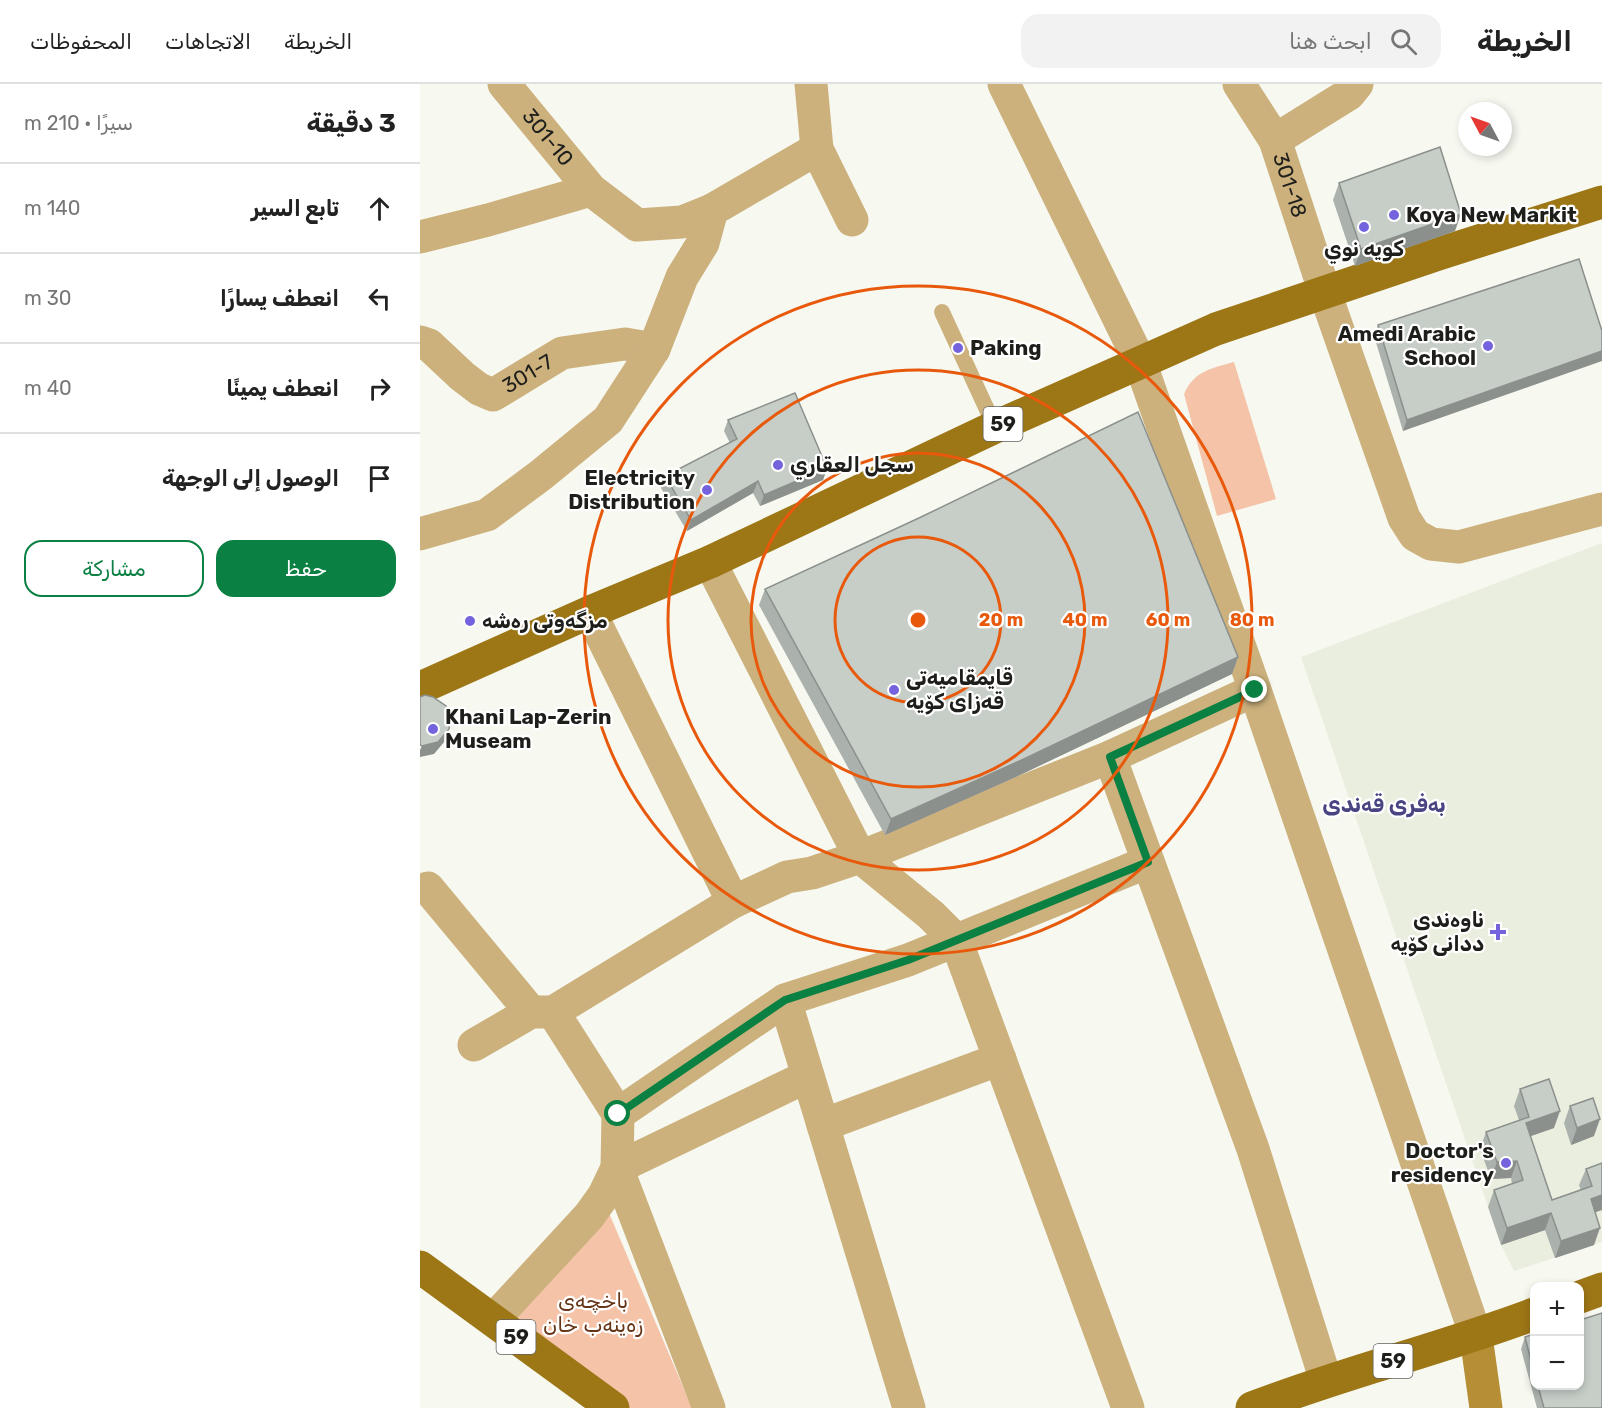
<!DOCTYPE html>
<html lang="ar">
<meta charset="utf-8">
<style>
:root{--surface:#fff;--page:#f2f2f2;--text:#222;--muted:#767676;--line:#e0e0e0;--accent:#0b8043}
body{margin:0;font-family:Rubik,Vazirmatn,sans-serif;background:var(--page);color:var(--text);direction:rtl}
.controls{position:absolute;right:18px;bottom:18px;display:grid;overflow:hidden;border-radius:12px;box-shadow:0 3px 9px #0003}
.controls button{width:54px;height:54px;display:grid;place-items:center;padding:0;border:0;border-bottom:2px solid var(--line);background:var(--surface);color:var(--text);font:30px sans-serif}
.compass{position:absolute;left:1038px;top:18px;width:54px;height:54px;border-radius:50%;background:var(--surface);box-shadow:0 3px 9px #0003;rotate:311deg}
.stop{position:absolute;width:18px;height:18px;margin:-14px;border:4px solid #0b8043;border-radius:50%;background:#fff}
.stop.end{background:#0b8043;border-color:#fff;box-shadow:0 2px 6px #0008}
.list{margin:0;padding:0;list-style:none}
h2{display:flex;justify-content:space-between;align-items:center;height:78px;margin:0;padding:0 24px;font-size:26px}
h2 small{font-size:20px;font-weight:400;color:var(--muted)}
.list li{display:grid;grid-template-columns:39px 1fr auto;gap:18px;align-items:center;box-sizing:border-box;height:90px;padding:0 24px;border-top:2px solid var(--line)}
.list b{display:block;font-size:22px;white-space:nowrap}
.list em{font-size:20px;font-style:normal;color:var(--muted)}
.actions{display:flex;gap:12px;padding:18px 24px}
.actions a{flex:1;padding:14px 0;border:2px solid var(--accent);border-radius:18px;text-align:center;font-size:21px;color:var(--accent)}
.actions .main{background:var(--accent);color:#fff}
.icon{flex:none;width:33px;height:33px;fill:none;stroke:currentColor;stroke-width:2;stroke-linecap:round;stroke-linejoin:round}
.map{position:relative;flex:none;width:1182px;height:1324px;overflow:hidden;direction:ltr}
header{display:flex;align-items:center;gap:36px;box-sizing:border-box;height:84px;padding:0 30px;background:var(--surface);border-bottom:2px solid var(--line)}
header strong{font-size:28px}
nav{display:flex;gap:33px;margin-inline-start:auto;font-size:21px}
.search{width:420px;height:54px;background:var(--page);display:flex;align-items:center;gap:15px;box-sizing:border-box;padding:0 21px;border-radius:18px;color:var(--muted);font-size:22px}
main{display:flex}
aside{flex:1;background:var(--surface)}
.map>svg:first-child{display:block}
</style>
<header>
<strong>الخريطة</strong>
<div class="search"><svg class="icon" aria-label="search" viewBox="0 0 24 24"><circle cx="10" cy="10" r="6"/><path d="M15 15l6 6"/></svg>ابحث هنا</div>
<nav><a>الخريطة</a><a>الاتجاهات</a><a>المحفوظات</a></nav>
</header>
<main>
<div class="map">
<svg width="1182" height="1324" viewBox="0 0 1182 1324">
<rect width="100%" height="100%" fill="#f7f9f1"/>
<!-- built -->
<path fill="#eaeede" d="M1182 459V1158L1094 1187 1081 1161 881 573Z"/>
<!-- green -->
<g fill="#f5c4a8">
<path d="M814 278 856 415 797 432 764 310C774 287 792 284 814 278Z"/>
<path d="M189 1129 272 1324H209L94 1236Z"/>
</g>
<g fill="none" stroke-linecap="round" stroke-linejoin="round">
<!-- service -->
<path stroke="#ccb17d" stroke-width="16" d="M522 228 575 343"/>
<!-- minor -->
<g stroke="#ccb17d" stroke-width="33">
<path id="s1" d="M84 0 171 106 217 141 262 138 292 126"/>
<path d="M391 0 397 65 432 136"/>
<path id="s2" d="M819 0 855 56 905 209 984 434 995 451 1011 460 1039 463 1182 425"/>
<path d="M855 56 929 10 937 0"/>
<path d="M0 153 68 136 171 106"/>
<path id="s3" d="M0 258 9 261 42 292 59 305 73 311 142 269 205 260 234 265"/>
<path d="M0 450 67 431 121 391 188 336 234 265 262 193 283 159 292 126 397 65"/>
<path d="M290 478 440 773 511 831 536 856 708 1324"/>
<path d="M170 528 313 818"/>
<path d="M690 673 833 1065 906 1297"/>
<path d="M8 804 111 928"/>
<path d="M365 916 489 1324"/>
<path d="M133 928 198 1030 197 1084 289 1324"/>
<path d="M54 961 111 928H133L313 818 367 793 392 789 440 773 690 673 835 606"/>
<path d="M198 1030 365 916 488 876 728 778"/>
<path d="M403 1041 580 975"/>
<path d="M73 1236 169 1132 184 1111 197 1084 388 992"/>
</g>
<!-- tertiary -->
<path stroke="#ccb17d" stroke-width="33" d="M584 0 720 278 835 606 1056 1252"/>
<!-- secondary -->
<path stroke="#b58e36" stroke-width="33" d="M1056 1252 1066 1324"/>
<!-- primary -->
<g stroke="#9d7616" stroke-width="33">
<path d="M0 604 170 528 290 478 575 343 796 245 1018 170 1182 118"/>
<path d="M0 1183 193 1324"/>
<path d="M1160 1213 1182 1205"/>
<path d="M832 1324C925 1288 1021 1265 1114 1230"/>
</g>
</g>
<!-- wall -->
<g fill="#abb1ac">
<path d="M919 99 1035 147 935 182 913 116Z"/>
<path d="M958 241 1182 247 983 347 954 252Z"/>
<path d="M308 336 407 384 403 396 340 422 333 409 267 447 241 404 245 392 310 359 304 347Z"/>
<path d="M345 505 818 573 812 590 600 691 465 751 339 521Z"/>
<path d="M1100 1005 1134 1044 1110 1052 1132 1116 1161 1106 1159 1101 1166 1085 1182 1079 1175 1128 1174 1161 1135 1174 1125 1146 1081 1161 1068 1123 1074 1106 1092 1100 1091 1094 1071 1095 1060 1065 1066 1048 1099 1036 1094 1022Z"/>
<path d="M1150 1022 1174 1052 1151 1061 1144 1039Z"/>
<path d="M1114 1250V1302H1160L1182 1324H1117L1101 1265 1105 1253Z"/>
</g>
<!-- shaded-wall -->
<g fill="#8b908c">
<path d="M1041 130 1035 147 935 182 941 165Z"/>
<path d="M1182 267V277L983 347 987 336Z"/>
<path d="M407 384 403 396 340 422 344 411Z"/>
<path d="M338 397 333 409 267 447 271 436Z"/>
<path d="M818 573 812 590 600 691 465 751 471 735Z"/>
<path d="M29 645 25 657 14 670 0 673V666L2 662Z"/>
<path d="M1140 1027 1134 1044 1100 1056 1106 1039Z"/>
<path d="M1180 1035 1174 1052 1151 1061 1157 1044Z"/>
<path d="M1097 1077 1091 1094 1071 1095 1077 1078Z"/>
<path d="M1182 1111V1126L1165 1132 1171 1115Z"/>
<path d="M1131 1129 1125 1146 1081 1161 1087 1144Z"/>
<path d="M1180 1144 1174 1161 1135 1174 1141 1157Z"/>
</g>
<!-- building -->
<g fill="#c7cec8" stroke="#8b908c" stroke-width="1.5">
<path d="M1020 63 1041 130 941 165 919 99Z"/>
<path d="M1159 175 1182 247V267L987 336 958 241Z"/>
<path d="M375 309 407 384 344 411 338 397 271 436 245 392 317 355 308 336Z"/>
<path d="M718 328 818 573 606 674 471 735 345 505 499 434Z"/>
<path d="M5 611 13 613 26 622 30 637 29 645 18 658 2 662 0 661V613Z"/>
<path d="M1129 995 1140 1027 1106 1039 1132 1116 1172 1102 1166 1085 1182 1079V1111L1171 1115 1180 1144 1141 1157 1131 1129 1087 1144 1074 1106 1103 1096 1097 1077 1077 1078 1066 1048 1109 1033 1100 1005Z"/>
<path d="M1173 1014 1180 1035 1157 1044 1150 1022Z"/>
<path d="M1182 1229V1324H1124L1118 1302H1160V1236Z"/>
<path d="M1114 1250V1289L1105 1253Z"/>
</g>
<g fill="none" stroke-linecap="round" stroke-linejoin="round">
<!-- route -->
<path stroke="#0b8043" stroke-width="8" d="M198 1030 365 916 488 876 728 778 690 673 835 606"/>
</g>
<!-- distance rings -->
<g fill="none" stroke="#e8590c" stroke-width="3">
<circle cx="498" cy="536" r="83"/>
<circle cx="498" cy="536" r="167"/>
<circle cx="498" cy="536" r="250"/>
<circle cx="498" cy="536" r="334"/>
</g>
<!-- markers -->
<g fill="#7364de" stroke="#fff" stroke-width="2">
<circle cx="974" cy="131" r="6"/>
<circle cx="944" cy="143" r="6"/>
<circle cx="1068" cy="262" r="6"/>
<circle cx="538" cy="264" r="6"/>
<circle cx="358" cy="381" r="6"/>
<circle cx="287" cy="406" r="6"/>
<circle cx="50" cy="537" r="6"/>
<circle cx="474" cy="606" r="6"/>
<circle cx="13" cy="645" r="6"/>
<path d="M1075 839h6v6h6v6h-6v6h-6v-6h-6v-6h6z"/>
<circle cx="1086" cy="1079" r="6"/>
</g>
<g text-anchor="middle" stroke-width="4.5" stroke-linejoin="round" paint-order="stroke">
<!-- shield labels -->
<g fill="#fff" stroke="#62625f" stroke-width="1.5">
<rect x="563.5" y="323" width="39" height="34" rx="4.5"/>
<rect x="76.5" y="1236" width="39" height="34" rx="4.5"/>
<rect x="953.5" y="1260" width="39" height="34" rx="4.5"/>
</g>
<g font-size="20" font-weight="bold" fill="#1e1e1b">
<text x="583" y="347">59</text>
<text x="96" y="1260">59</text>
<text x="973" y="1284">59</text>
</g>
<!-- street labels -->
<g font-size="21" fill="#1e1e1b" stroke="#fff">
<text dy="7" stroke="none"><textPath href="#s1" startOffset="69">301-10</textPath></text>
<text dy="7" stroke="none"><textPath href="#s2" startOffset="114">301-18</textPath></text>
<text dy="7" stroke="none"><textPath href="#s3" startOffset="132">301-7</textPath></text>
</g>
<!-- poi labels -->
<g font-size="21" font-weight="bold" fill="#1e1e1b" stroke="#fff" text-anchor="start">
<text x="986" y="138">Koya New Markit</text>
<text x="944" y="172" text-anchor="middle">كويه نوي</text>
<text x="1056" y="257" text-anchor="end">Amedi Arabic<tspan x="1056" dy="24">School</tspan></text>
<text x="550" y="271">Paking</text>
<text x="370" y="388">سجل العقاري</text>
<text x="275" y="401" text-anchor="end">Electricity<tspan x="275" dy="24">Distribution</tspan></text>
<text x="62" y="544">مزگەوتی رەشە</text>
<text x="486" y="601">قایمقامیه‌تی<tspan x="486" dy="24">قه‌زای كۆیه‌</tspan></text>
<text x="25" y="640">Khani Lap-Zerin<tspan x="25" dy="24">Museam</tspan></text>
<text x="1064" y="843" text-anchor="end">ناوەندی<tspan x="1064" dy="24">ددانی کۆیە</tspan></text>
<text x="1074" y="1074" text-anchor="end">Doctor's<tspan x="1074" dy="24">residency</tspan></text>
</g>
<!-- park labels -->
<g font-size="21" fill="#663516" stroke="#fff">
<text x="173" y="1224">باخچه‌ی<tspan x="173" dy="24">زه‌ینه‌ب خان</tspan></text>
</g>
<!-- neighbourhood labels -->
<g font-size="22" font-weight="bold" fill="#494482" stroke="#fff">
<text x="964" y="728">بەفری قەندی</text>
</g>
</g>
<circle cx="498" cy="536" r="9" fill="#e8590c" stroke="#fff" stroke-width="3"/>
<g font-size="18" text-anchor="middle" font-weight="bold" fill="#e8590c" stroke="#fff" stroke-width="4.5" stroke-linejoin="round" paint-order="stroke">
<text x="581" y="542">20 m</text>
<text x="665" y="542">40 m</text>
<text x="748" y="542">60 m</text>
<text x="832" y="542">80 m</text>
</g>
</svg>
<div class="controls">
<button>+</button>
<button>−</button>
</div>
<svg class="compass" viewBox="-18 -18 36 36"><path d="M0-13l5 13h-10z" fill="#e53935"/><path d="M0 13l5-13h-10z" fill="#767676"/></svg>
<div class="stop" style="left:198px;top:1030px"></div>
<div class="stop end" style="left:835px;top:606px"></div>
</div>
<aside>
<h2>3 دقيقة<small>سيرًا · 210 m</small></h2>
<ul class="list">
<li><svg class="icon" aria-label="ahead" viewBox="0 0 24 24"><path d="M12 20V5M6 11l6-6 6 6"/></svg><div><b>تابع السير</b></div><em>140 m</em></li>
<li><svg class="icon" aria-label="left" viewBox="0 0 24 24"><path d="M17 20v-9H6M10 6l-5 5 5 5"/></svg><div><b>انعطف يسارًا</b></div><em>30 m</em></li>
<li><svg class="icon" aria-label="right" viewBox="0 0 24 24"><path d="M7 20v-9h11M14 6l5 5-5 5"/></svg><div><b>انعطف يمينًا</b></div><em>40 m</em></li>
<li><svg class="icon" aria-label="arrive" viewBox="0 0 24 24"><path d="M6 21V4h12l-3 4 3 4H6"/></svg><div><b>الوصول إلى الوجهة</b></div></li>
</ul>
<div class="actions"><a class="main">حفظ</a><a>مشاركة</a></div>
</aside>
</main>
